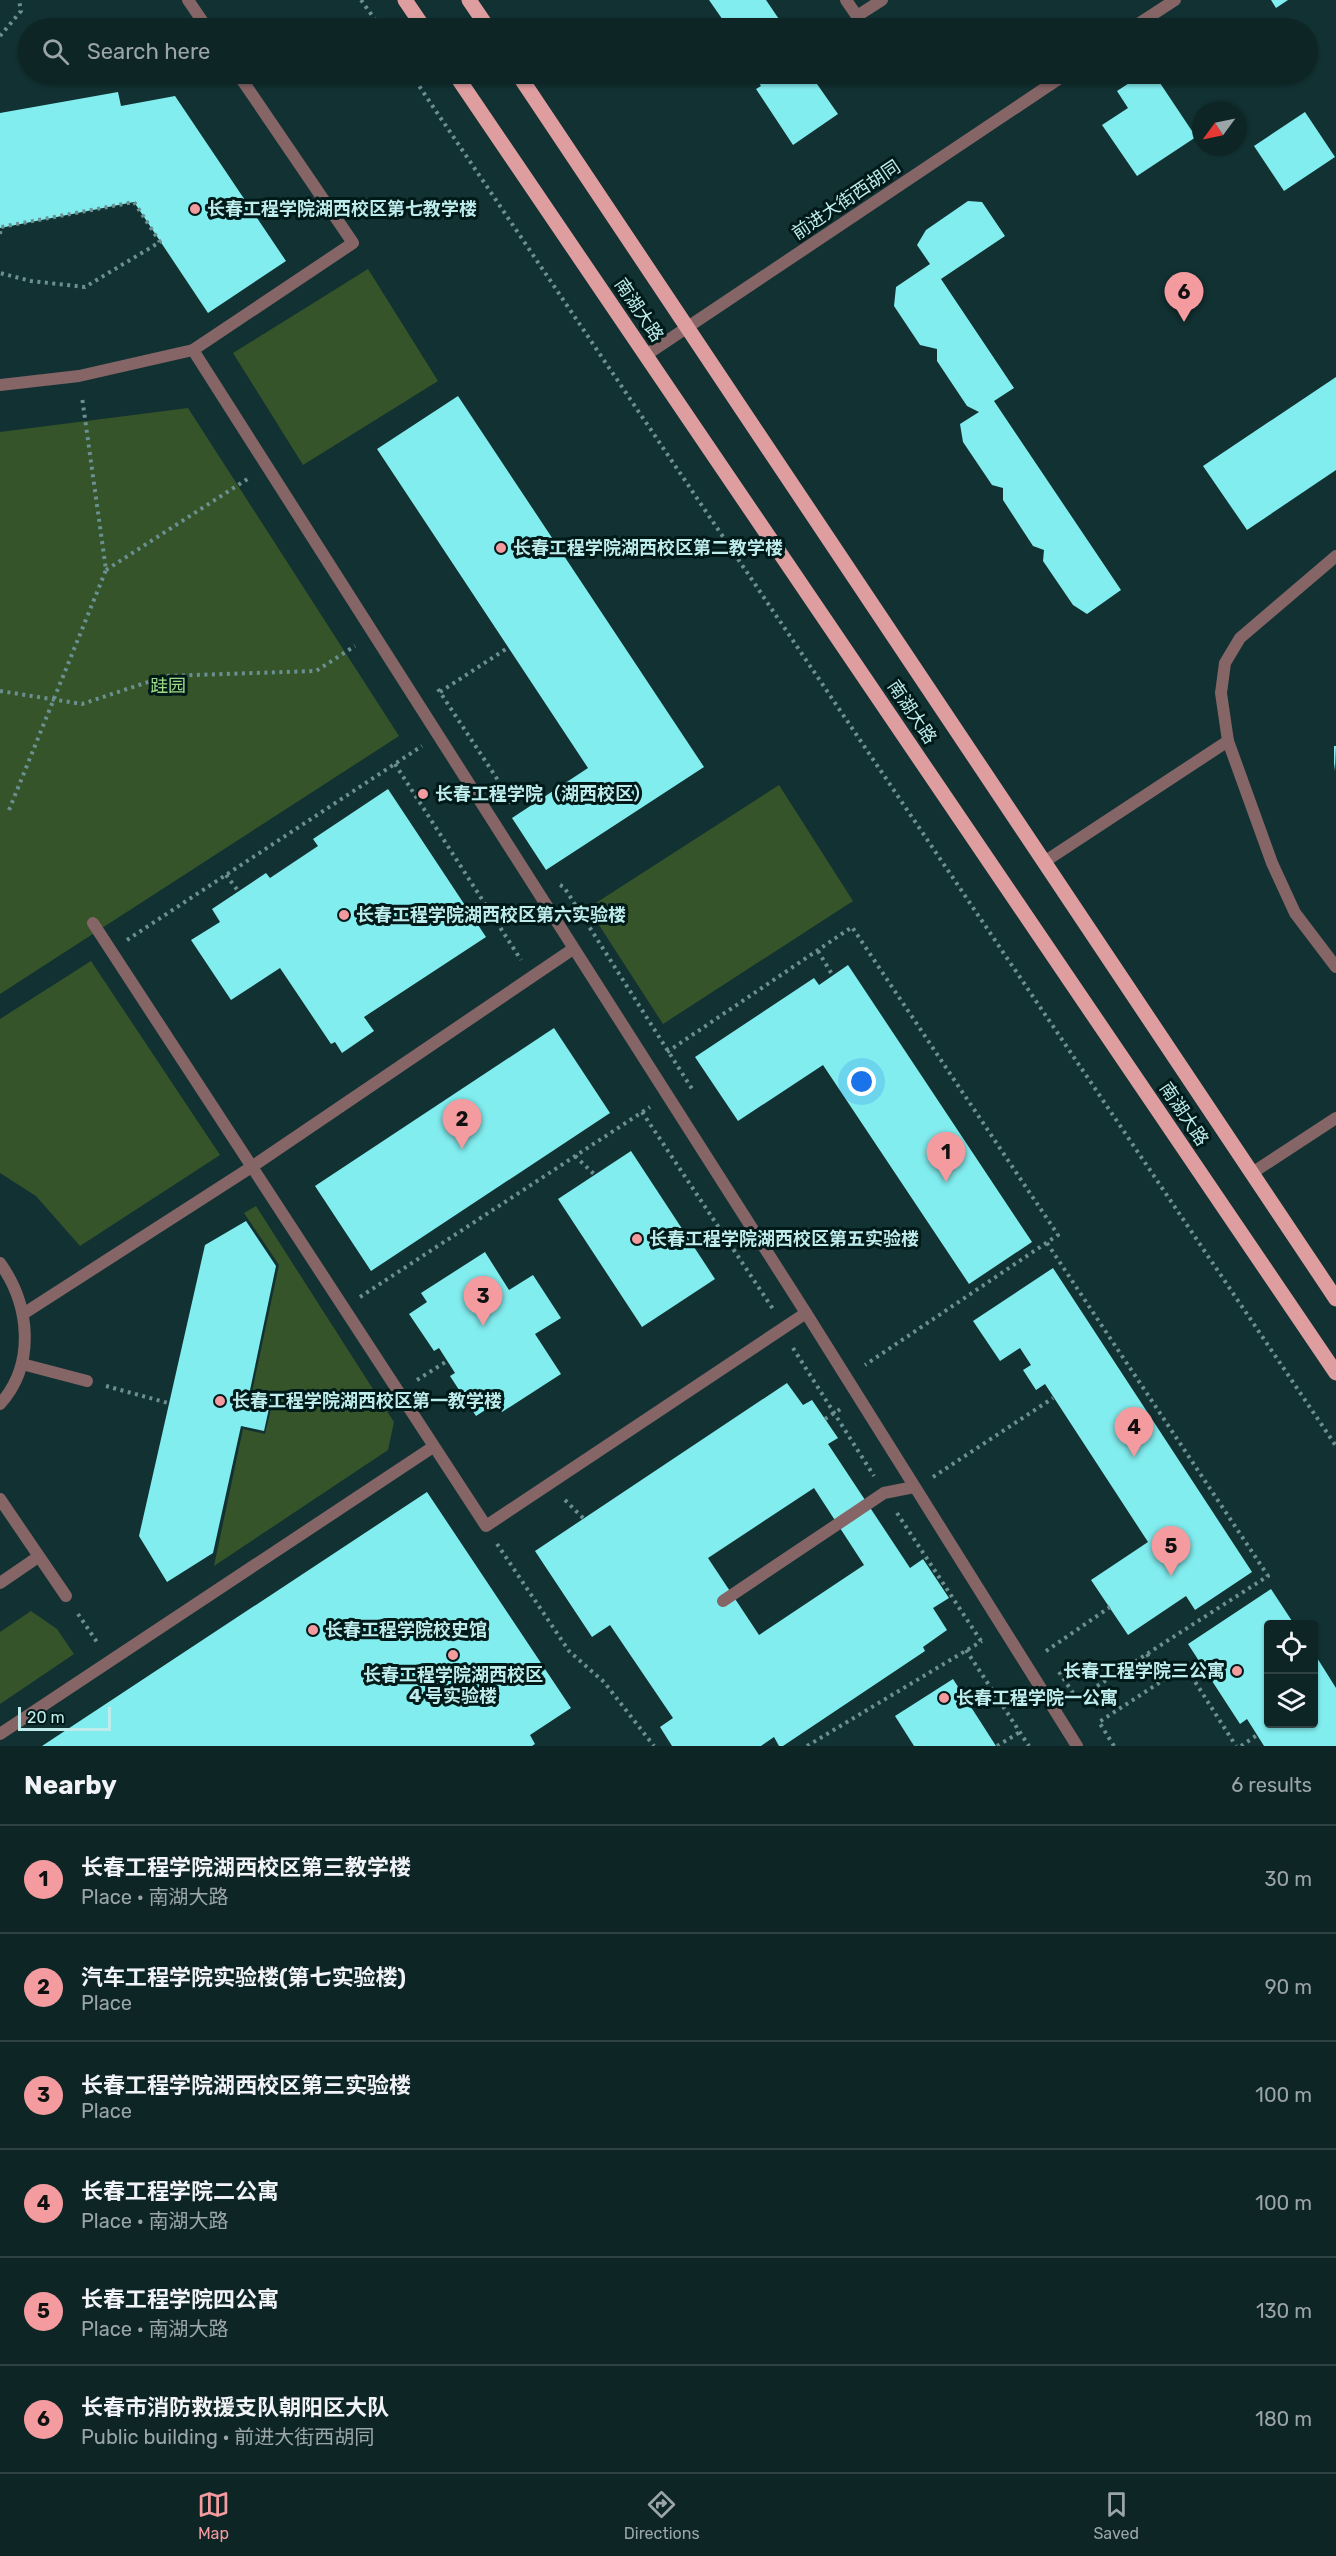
<!DOCTYPE html>
<meta charset="utf-8">
<style>
:root{--surface:#0e2526;--page:#172d2e;--text:#f1f3f6;--muted:#9ba5a7;--line:#2e4243;--accent:#f49b9f}
body{margin:0;font-family:Rubik,"Noto Sans SC",sans-serif;background:var(--page);color:var(--text)}
.controls{position:absolute;right:18px;bottom:18px;display:grid;overflow:hidden;border-radius:6px;box-shadow:0 2px 4px #0004}
.controls button{width:54px;height:54px;display:grid;place-items:center;padding:0;border:0;border-bottom:2px solid var(--line);background:var(--surface);color:var(--text);font:30px sans-serif}
.compass{position:absolute;left:1192px;top:102px;width:54px;height:54px;border-radius:50%;background:var(--surface);box-shadow:0 2px 4px #0004;rotate:237deg}
.scale{position:absolute;left:18px;bottom:15px;width:93px;box-sizing:border-box;padding-left:6px;border:3px solid #beebeb;border-top:0;font-size:16px;line-height:21px;white-space:nowrap;color:#beebeb;-webkit-text-stroke:4px #001919;paint-order:stroke}
.you{position:absolute;left:862px;top:1082px;width:21px;height:21px;margin:-15px;border:4px solid #fff;border-radius:50%;background:#1a73e8;box-shadow:0 0 0 9px #1a73e833}
.badge{display:grid;place-items:center;width:39px;height:39px;border-radius:50%;background:var(--accent);color:#111;font-size:20px;font-weight:700}
.pin{position:absolute;translate:-50% -50px;filter:drop-shadow(0 2px 3px #0008)}
.pin::after{content:'';position:absolute;top:32px;width:21px;height:18px;background:inherit;clip-path:polygon(0 0,100% 0,50% 100%)}
.list{margin:0;padding:0;list-style:none}
h2{display:flex;justify-content:space-between;align-items:center;height:78px;margin:0;padding:0 24px;font-size:26px}
h2 small{font-size:20px;font-weight:400;color:var(--muted)}
.list li{display:grid;grid-template-columns:39px 1fr auto;gap:18px;align-items:center;box-sizing:border-box;height:108px;padding:0 24px;border-top:2px solid var(--line)}
.list b{display:block;font-size:22px;white-space:nowrap}
.list p{margin:0;font-size:20px;white-space:nowrap;color:var(--muted)}
.list em{font-size:20px;font-style:normal;color:var(--muted)}
.icon{flex:none;width:33px;height:33px;fill:none;stroke:currentColor;stroke-width:2;stroke-linecap:round;stroke-linejoin:round}
.map{position:relative;flex:none;width:1336px;height:1746px;overflow:hidden}
.search{position:absolute;background:var(--surface);box-shadow:0 2px 4px #0004;left:18px;right:18px;top:18px;height:66px;display:flex;align-items:center;gap:15px;box-sizing:border-box;padding:0 21px;border-radius:33px;color:var(--muted);font-size:22px}
.sheet{height:726px;background:var(--surface)}
nav{display:flex;justify-content:space-around;align-items:center;box-sizing:border-box;height:84px;border-top:2px solid var(--line);background:var(--surface);font-size:16px;color:var(--muted)}
nav a{display:grid;justify-items:center;gap:3px}
nav .on{color:var(--accent)}
.map>svg:first-child{display:block}
</style>
<div class="map">
<svg width="1336" height="1746" viewBox="0 0 1336 1746">
<rect width="100%" height="100%" fill="#123132"/>
<!-- green -->
<g fill="#365429">
<path d="M368 269 438 381 303 465 233 353Z"/>
<path d="M188 408 399 736 0 994V432Z"/>
<path d="M779 785 853 901 663 1024 588 908Z"/>
<path d="M91 961 220 1155 80 1246 36 1196 0 1173V1019Z"/>
<path d="M256 1206 394 1422 388 1450 214 1566 243 1429 265 1434 274 1397 252 1392 279 1265 244 1213Z"/>
<path d="M31 1611 57 1629 74 1654 0 1704V1632Z"/>
</g>
<!-- building -->
<g fill="#82edef" fill-rule="evenodd">
<path d="M709 0H766L785 28H723L721 26 725 23Z"/>
<path d="M1271 0H1288L1276 8Z"/>
<path d="M753 74H810L838 114 793 145 756 89 761 86Z"/>
<path d="M1143 74H1154L1196 137 1137 176 1102 125 1128 108 1117 91Z"/>
<path d="M118 92 121 106 175 96 286 261 208 313 134 202 0 228V113Z"/>
<path d="M1305 112 1335 157 1284 191 1254 146Z"/>
<path d="M968 201 982 202 1005 236 941 279 1014 388 994 401 1121 590 1087 614 1073 605 1043 561 1044 550 1033 546 1003 500V488L992 485 963 442 960 424 979 412 967 406 937 361V349L920 345 894 306 896 287 930 264 917 245 926 230Z"/>
<path d="M1336 377V470L1247 530 1203 466Z"/>
<path d="M458 396 704 767 546 870 512 818 588 768 377 449Z"/>
<path d="M1334 746H1336L1335 771 1334 763Z"/>
<path d="M388 789 486 937 364 1017 374 1031 342 1053 335 1042 331 1044 280 968 231 1000 191 940 220 922 212 909 266 873 270 878 318 846 313 839Z"/>
<path d="M848 965 1032 1242 969 1284 823 1065 738 1121 695 1057 814 978 819 985Z"/>
<path d="M554 1028 610 1113 371 1271 315 1186Z"/>
<path d="M631 1151 715 1279 642 1327 558 1199Z"/>
<path d="M246 1221 276 1266 249 1395 271 1399 264 1431 241 1426 213 1553 167 1582 139 1536 205 1245Z"/>
<path d="M485 1252 509 1290 533 1275 561 1318 535 1334 561 1374 502 1412 496 1403 476 1416 450 1376 455 1373 439 1348 434 1351 409 1314 427 1302 421 1293Z"/>
<path d="M1053 1268 1252 1572 1195 1610 1186 1596 1128 1635 1091 1580 1148 1542 1045 1384 1036 1390 1023 1370 1031 1365 1020 1348 1000 1361 973 1321Z"/>
<path d="M787 1383 803 1405 812 1400 838 1438 828 1444 910 1568 923 1559 949 1598 933 1608 947 1630 923 1647 925 1651 783 1746H779L774 1737 761 1746H672L660 1727 673 1718 610 1625 592 1637 535 1551ZM814 1488 864 1565 759 1635 708 1558Z"/>
<path d="M427 1492 571 1708 530 1735 535 1744 532 1746H42Z"/>
<path d="M1271 1589 1294 1624H1268V1724H1314V1653L1336 1688V1746H1264L1247 1719 1240 1724 1188 1644Z"/>
<path d="M953 1679 996 1746H914L895 1716Z"/>
</g>
<g fill="none" stroke-linecap="round" stroke-linejoin="round">
<!-- path -->
<g stroke="#6a9091" stroke-width="4" stroke-dasharray="3 4.5" stroke-linecap="butt">
<path d="M361 0 381 28"/>
<path d="M0 36 21 11 19 0"/>
<path d="M411 74 1336 1446"/>
<path d="M0 234 1 227 134 202 160 242 85 287 31 281 0 273"/>
<path d="M106 570 249 478"/>
<path d="M438 689 509 797 508 804"/>
<path d="M0 691 82 704 166 676 316 671 355 646"/>
<path d="M440 692 509 647"/>
<path d="M395 764 521 960"/>
<path d="M9 810 106 570 82 397"/>
<path d="M226 875 239 892"/>
<path d="M560 885 564 887 694 1092"/>
<path d="M127 940 422 746"/>
<path d="M818 951 833 976"/>
<path d="M667 1052 852 927 1058 1235 865 1365"/>
<path d="M642 1112 773 1309"/>
<path d="M575 1156 595 1175"/>
<path d="M1047 1243 1268 1576 1077 1699"/>
<path d="M360 1297 650 1107"/>
<path d="M793 1348 874 1476"/>
<path d="M417 1380 447 1361"/>
<path d="M106 1386 168 1403"/>
<path d="M825 1419 842 1408"/>
<path d="M933 1477 1053 1398"/>
<path d="M565 1500 584 1519"/>
<path d="M897 1513 981 1641"/>
<path d="M497 1544 569 1651 604 1682 654 1746"/>
<path d="M78 1614 99 1645"/>
<path d="M966 1650 1029 1746"/>
<path d="M1046 1651 1110 1607"/>
<path d="M1147 1654 1162 1681"/>
<path d="M1059 1672 1077 1699"/>
<path d="M807 1746 982 1641"/>
<path d="M997 1746 1020 1732"/>
<path d="M1114 1746 1099 1722 1185 1666 1236 1746"/>
<path d="M1241 1746 1257 1735"/>
</g>
<!-- lane -->
<g stroke="#856566" stroke-width="12">
<path d="M188 0 207 28"/>
<path d="M846 0 857 16 882 0"/>
<path d="M193 350 806 1313 1077 1746"/>
<path d="M0 385 79 376 193 350 353 243 238 74"/>
<path d="M1336 556 1240 638 1225 663 1221 693 1228 741 1272 863 1295 913 1336 967"/>
<path d="M1044 862 1228 741"/>
<path d="M93 923 486 1526 806 1313"/>
<path d="M1252 1173 1336 1118"/>
<path d="M0 1263C30 1305 36 1364 0 1404"/>
<path d="M23 1314 253 1166 573 949"/>
<path d="M0 1499 66 1596"/>
<path d="M0 1583 38 1557"/>
<path d="M723 1601 884 1493 914 1487"/>
<path d="M0 1734 433 1447"/>
</g>
<!-- street -->
<g stroke="#856566" stroke-width="12">
<path d="M1132 28 1175 0"/>
<path d="M646 355 1066 74"/>
<path d="M22 1364 87 1381"/>
</g>
<!-- primary -->
<g stroke="#de9d9f" stroke-width="15">
<path d="M405 0 424 28"/>
<path d="M469 0 488 28"/>
<path d="M455 74 1336 1373"/>
<path d="M518 74 1336 1299"/>
</g>
</g>
<!-- markers -->
<g fill="#f49b9f" stroke="#001919" stroke-width="2">
<circle cx="195" cy="209" r="6"/>
<circle cx="501" cy="548" r="6"/>
<circle cx="423" cy="794" r="6"/>
<circle cx="344" cy="915" r="6"/>
<circle cx="637" cy="1239" r="6"/>
<circle cx="220" cy="1401" r="6"/>
<circle cx="313" cy="1630" r="6"/>
<circle cx="453" cy="1655" r="6"/>
<circle cx="1237" cy="1671" r="6"/>
<circle cx="944" cy="1698" r="6"/>
</g>
<g text-anchor="middle" stroke-width="6" stroke-linejoin="round" paint-order="stroke">
<!-- street labels -->
<g font-size="18" fill="#beebeb" stroke="#001919">
<text transform="translate(846 200) rotate(-34)" y="6">前进大街西胡同</text>
<text transform="translate(639 310) rotate(56)" y="6">南湖大路</text>
<text transform="translate(912 712) rotate(56)" y="6">南湖大路</text>
<text transform="translate(1184 1114) rotate(56)" y="6">南湖大路</text>
</g>
<!-- poi labels -->
<g font-size="18" font-weight="bold" fill="#beebeb" stroke="#001919" text-anchor="start">
<text x="207" y="215">长春工程学院湖西校区第七教学楼</text>
<text x="513" y="554">长春工程学院湖西校区第二教学楼</text>
<text x="435" y="800">长春工程学院（湖西校区）</text>
<text x="356" y="921">长春工程学院湖西校区第六实验楼</text>
<text x="649" y="1245">长春工程学院湖西校区第五实验楼</text>
<text x="232" y="1407">长春工程学院湖西校区第一教学楼</text>
<text x="325" y="1636">长春工程学院校史馆</text>
<text x="1225" y="1677" text-anchor="end">长春工程学院三公寓</text>
<text x="453" y="1681" text-anchor="middle">长春工程学院湖西校区<tspan x="453" dy="21">4 号实验楼</tspan></text>
<text x="956" y="1704">长春工程学院一公寓</text>
</g>
<!-- park labels -->
<g font-size="18" fill="#a0db86" stroke="#001919">
<text x="168" y="692">跬园</text>
</g>
</g>
</svg>
<div class="controls">
<button><svg class="icon" aria-label="locate" viewBox="0 0 24 24"><circle cx="12" cy="12" r="6"/><path d="M12 2v4M12 18v4M2 12h4M18 12h4"/></svg></button>
<button><svg class="icon" aria-label="layers" viewBox="0 0 24 24"><path d="M12 4l9 5-9 5-9-5zM3 14l9 5 9-5"/></svg></button>
</div>
<svg class="compass" viewBox="-18 -18 36 36"><path d="M0-13l5 13h-10z" fill="#e53935"/><path d="M0 13l5-13h-10z" fill="#9ba5a7"/></svg>
<div class="scale">20 m</div>
<div class="you"></div>
<div class="pin badge" style="left:946px;top:1182px">1</div>
<div class="pin badge" style="left:462px;top:1149px">2</div>
<div class="pin badge" style="left:483px;top:1326px">3</div>
<div class="pin badge" style="left:1134px;top:1457px">4</div>
<div class="pin badge" style="left:1171px;top:1576px">5</div>
<div class="pin badge" style="left:1184px;top:322px">6</div>
<div class="search"><svg class="icon" aria-label="search" viewBox="0 0 24 24"><circle cx="10" cy="10" r="6"/><path d="M15 15l6 6"/></svg>Search here</div>
</div>
<section class="sheet">
<h2>Nearby<small>6 results</small></h2>
<ul class="list">
<li><span class="badge">1</span><div><b>长春工程学院湖西校区第三教学楼</b><p>Place · 南湖大路</p></div><em>30 m</em></li>
<li><span class="badge">2</span><div><b>汽车工程学院实验楼(第七实验楼)</b><p>Place</p></div><em>90 m</em></li>
<li><span class="badge">3</span><div><b>长春工程学院湖西校区第三实验楼</b><p>Place</p></div><em>100 m</em></li>
<li><span class="badge">4</span><div><b>长春工程学院二公寓</b><p>Place · 南湖大路</p></div><em>100 m</em></li>
<li><span class="badge">5</span><div><b>长春工程学院四公寓</b><p>Place · 南湖大路</p></div><em>130 m</em></li>
<li><span class="badge">6</span><div><b>长春市消防救援支队朝阳区大队</b><p>Public building · 前进大街西胡同</p></div><em>180 m</em></li>
</ul>
</section>
<nav>
<a class="on"><svg class="icon" aria-label="map" viewBox="0 0 24 24"><path d="M3 6l6-2 6 2 6-2v14l-6 2-6-2-6 2zM9 4v14M15 6v14"/></svg>Map</a>
<a><svg class="icon" aria-label="directions" viewBox="0 0 24 24"><path d="M12 3l9 9-9 9-9-9zM9 14v-3h6M13 9l2 2-2 2"/></svg>Directions</a>
<a><svg class="icon" aria-label="saved" viewBox="0 0 24 24"><path d="M7 4h10v16l-5-4-5 4z"/></svg>Saved</a>
</nav>
